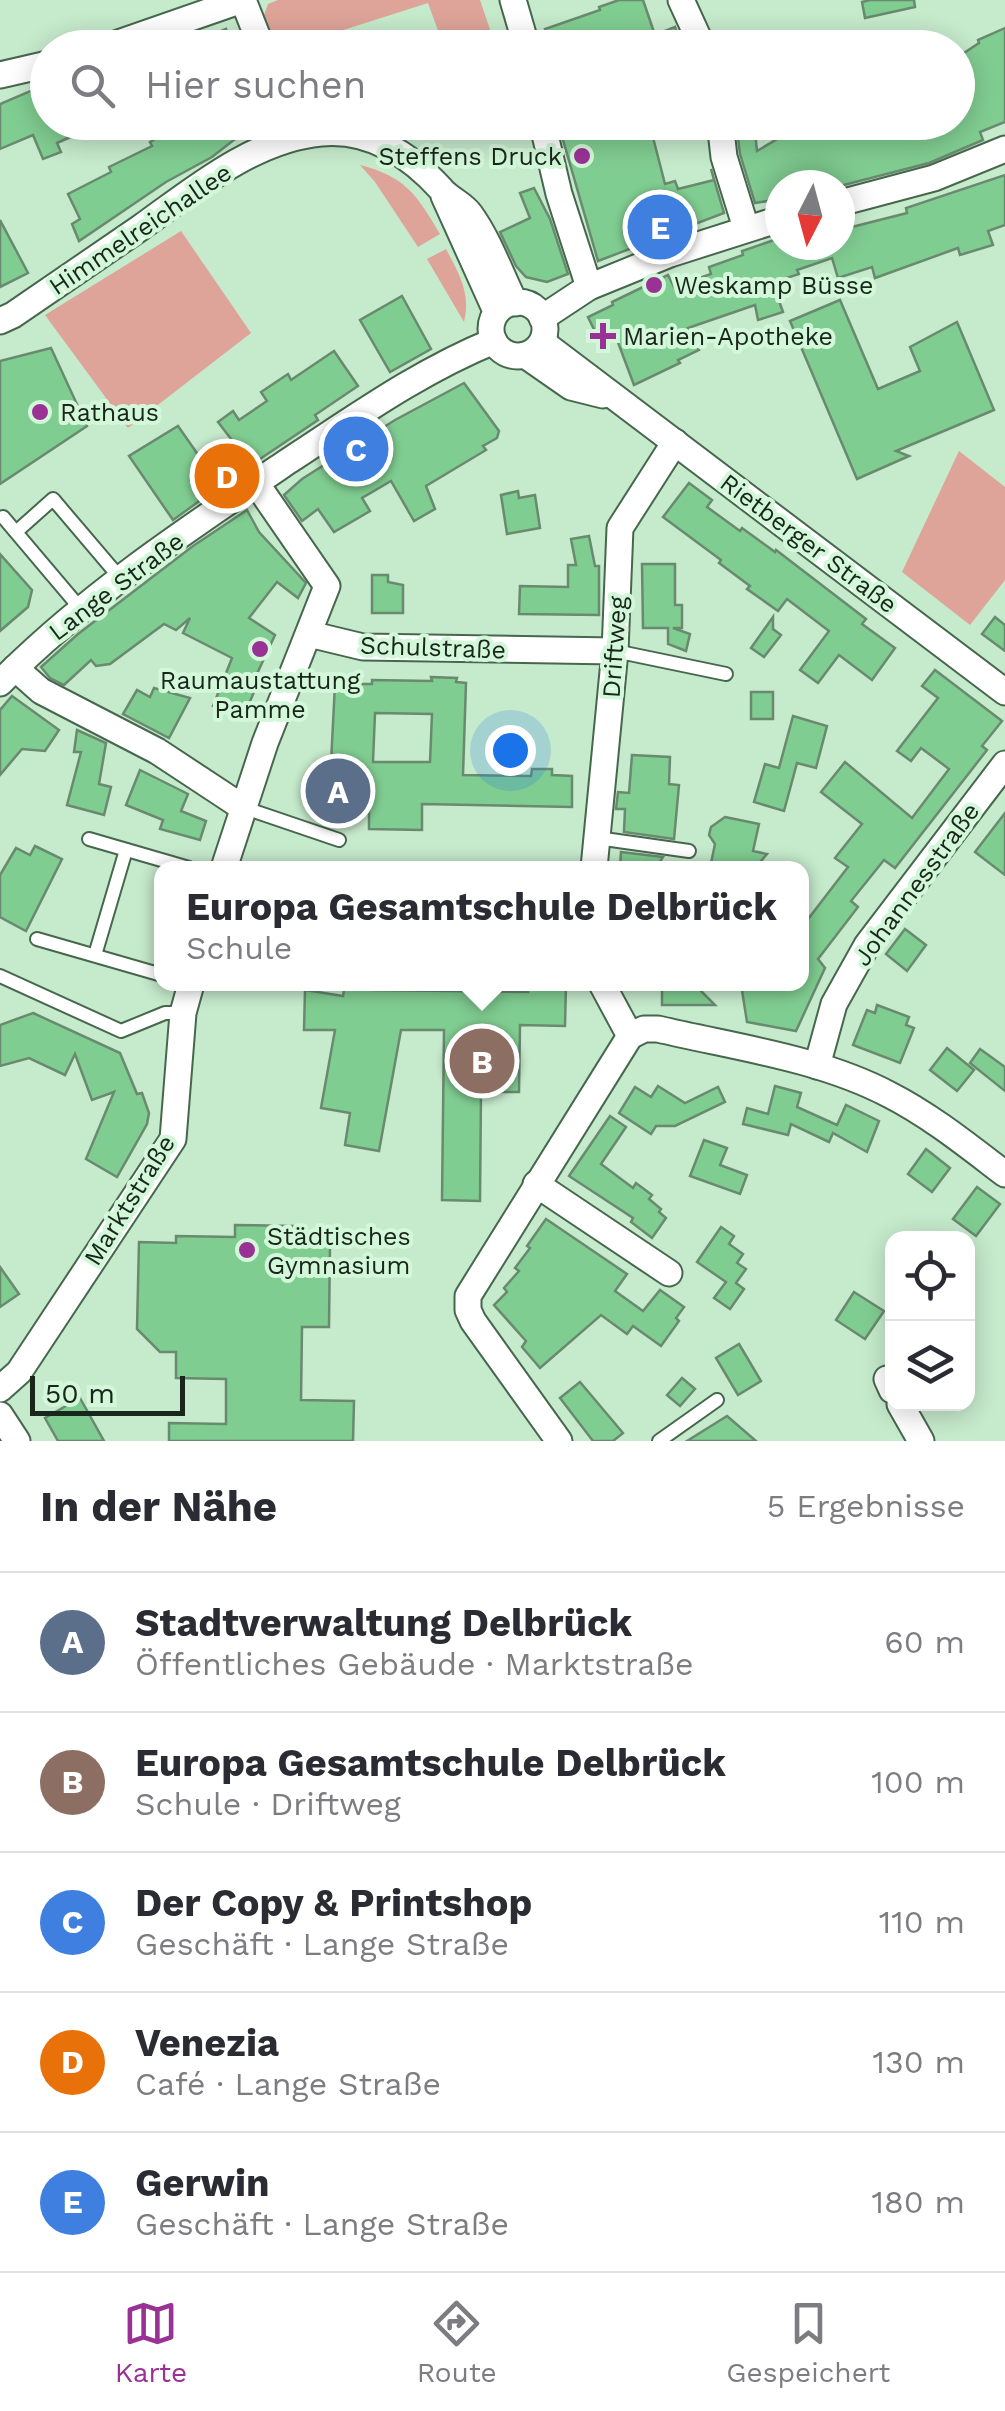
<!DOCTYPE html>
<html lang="de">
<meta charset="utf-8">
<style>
:root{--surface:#fff;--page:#f2f2f3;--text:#2b2b33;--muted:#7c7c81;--line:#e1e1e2;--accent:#9a3295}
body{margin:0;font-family:"Work Sans",sans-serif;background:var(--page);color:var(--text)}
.controls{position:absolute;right:30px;bottom:30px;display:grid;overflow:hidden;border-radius:20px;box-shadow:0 5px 25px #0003}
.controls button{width:90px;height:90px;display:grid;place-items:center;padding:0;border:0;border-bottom:2px solid var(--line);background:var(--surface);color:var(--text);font:50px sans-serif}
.compass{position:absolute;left:765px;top:170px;width:90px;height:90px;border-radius:50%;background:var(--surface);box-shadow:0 5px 25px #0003;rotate:186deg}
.scale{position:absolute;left:30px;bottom:25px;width:155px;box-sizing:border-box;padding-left:10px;border:5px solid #19261b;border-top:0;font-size:28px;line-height:35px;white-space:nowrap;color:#19261b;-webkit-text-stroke:8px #d3f7d9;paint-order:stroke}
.you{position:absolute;left:510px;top:750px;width:35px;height:35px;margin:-25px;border:8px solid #fff;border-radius:50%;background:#1a73e8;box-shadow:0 0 0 15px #1a73e833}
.badge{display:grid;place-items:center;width:65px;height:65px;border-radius:50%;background:var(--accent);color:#fff;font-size:32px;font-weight:700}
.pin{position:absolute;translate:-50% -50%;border:5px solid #fff;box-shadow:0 2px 10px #0006}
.popup{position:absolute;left:154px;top:861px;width:655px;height:130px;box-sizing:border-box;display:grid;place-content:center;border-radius:20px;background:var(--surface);filter:drop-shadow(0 2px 8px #0005);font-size:32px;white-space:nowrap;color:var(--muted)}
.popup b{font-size:38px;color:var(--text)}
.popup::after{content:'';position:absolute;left:50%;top:100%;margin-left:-20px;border:20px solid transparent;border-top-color:var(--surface)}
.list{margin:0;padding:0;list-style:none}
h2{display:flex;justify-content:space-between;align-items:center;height:130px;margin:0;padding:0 40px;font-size:42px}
h2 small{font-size:32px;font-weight:400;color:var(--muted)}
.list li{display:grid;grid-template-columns:65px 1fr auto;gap:30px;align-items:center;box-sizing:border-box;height:140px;padding:0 40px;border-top:2px solid var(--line)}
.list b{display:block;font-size:38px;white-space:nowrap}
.list p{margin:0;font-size:32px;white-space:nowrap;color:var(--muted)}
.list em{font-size:32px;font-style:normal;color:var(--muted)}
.icon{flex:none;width:55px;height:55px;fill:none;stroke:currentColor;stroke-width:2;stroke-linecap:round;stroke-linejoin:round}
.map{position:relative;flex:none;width:1005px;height:1441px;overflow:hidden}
.search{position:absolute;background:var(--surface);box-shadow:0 5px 25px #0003;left:30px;right:30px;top:30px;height:110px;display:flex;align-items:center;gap:25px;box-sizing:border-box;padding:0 35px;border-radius:55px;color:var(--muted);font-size:38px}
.sheet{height:830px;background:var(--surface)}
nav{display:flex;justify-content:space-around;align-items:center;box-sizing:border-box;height:140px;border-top:2px solid var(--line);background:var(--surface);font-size:28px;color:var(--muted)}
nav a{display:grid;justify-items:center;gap:5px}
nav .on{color:var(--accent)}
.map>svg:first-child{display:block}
</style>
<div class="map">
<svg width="1005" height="1441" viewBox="0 0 1005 1441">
<rect width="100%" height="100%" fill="#c6eacc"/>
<!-- green -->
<g fill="#dea499">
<path d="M278 0H480L496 47H444L428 3 290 47H272L262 21 268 4Z"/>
<path d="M360 165C406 177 417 195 440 234L418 247 375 182Z"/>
<path d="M181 231 251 333 128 428 45 315Z"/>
<path d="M446 249C459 274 471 293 464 322L427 259Z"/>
<path d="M959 451 1005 487V580L970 625 902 572Z"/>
</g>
<!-- building -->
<g fill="#80cd91" stroke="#698a6f" stroke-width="2.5" fill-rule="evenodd">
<path d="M619 0H643L655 35 675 27 682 48H551L545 29 600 10 599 7Z"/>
<path d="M870 0H914L915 7 865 18 862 2Z"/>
<path d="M1005 28V122L980 132 983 140 929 163 840 186 780 185V199L755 203 740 154 736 122H754L757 151 806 122H958V89L971 81 958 57 979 43 978 40Z"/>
<path d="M226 29 234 48H183V47Z"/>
<path d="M42 86 48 98V122H104L57 143 61 152 43 159 33 135 0 149V104Z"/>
<path d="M185 122H257L212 157 166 182 79 241 72 224 80 219 68 194 111 172 109 167 152 146 150 142Z"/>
<path d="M574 122H649L665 184 675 181 678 189 714 180 711 169 724 213 598 261 561 133 576 128Z"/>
<path d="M1005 175V225L988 231 993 245 960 255 958 248 875 278 872 267 838 278 832 258 797 270 799 274 783 279 784 284 774 287 783 312 758 320 755 305 688 328 699 350 678 360 680 363 634 385 616 337 601 344 588 317 613 305 612 302 668 275 674 287 711 274 709 267 743 255 742 251 780 238V245H840V230L907 213 906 208Z"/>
<path d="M534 188 550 219 568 274 547 282 526 277 516 266 500 232 530 218 520 193Z"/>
<path d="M0 220 28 273 0 287Z"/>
<path d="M402 296 431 349 390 372 360 320Z"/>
<path d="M840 300 878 389 920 371 910 347 957 322 994 410 896 451 909 456 857 479 790 321Z"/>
<path d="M51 348 87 426 0 484V361Z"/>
<path d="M334 351 358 386 315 415 318 420 251 465 218 422 233 411 239 420 267 401 261 392 288 374 291 380Z"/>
<path d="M464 383 499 431 497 438 483 446 486 450 426 486 435 509 414 521 391 481 362 498 370 511 334 532 318 509 302 521 284 495 302 479 395 420Z"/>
<path d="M178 426 199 456 212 447 230 479 173 520 129 456Z"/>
<path d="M689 483 712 500 707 507 740 531 742 528 775 552 776 550 866 619 862 624 895 648 872 680 839 655 818 683 800 670 829 631 787 599 778 611 747 589 750 586 719 563 721 560 663 517Z"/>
<path d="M518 491 519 498 535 495 540 528 507 534 501 495Z"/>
<path d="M247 510 259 532 306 583 298 598 277 582 249 618 275 635 256 676 260 678 248 706 236 702 232 712 213 706 232 658 183 633 190 618 176 630 164 624 110 664 96 666 91 660 64 685 50 678 41 667 78 634 193 546Z"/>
<path d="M589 536 595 566H599V615L519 614 520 586 568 587V565H576L571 539Z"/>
<path d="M0 554 32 590 28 607 0 631Z"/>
<path d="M642 564H675V605H682V628H673L690 634 686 651 668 644V628H643Z"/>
<path d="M372 575H388V582L403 585V613H372Z"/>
<path d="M773 617V629L781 635 764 657 751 648Z"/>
<path d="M995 617 1005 625V651L982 634Z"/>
<path d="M935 670 1002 721 982 746 987 750 895 868 884 860 851 901 858 907 818 959 825 968 796 1031 747 1022 741 984H802V927L848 867 835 858 862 824 821 792 845 762 912 818 949 769 921 748 911 761 897 751 938 698 922 686Z"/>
<path d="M431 677 457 678 456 682 466 683 463 775 531 776 532 769H552V775L572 776V807L422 804V830L369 829V804L329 803 335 684H372V680L432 681ZM375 713 432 714 430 762H373Z"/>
<path d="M154 688 190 698 169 738 123 714 137 690 150 697Z"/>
<rect x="751" y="692" width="22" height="27"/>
<path d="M12 696 59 730 45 751 22 749 0 775V710Z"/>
<path d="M793 716 827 726 816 768 797 763 784 811 754 802 765 764 779 768Z"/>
<path d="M77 730 106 743 99 784 111 787 104 815 67 805 81 752H74Z"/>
<path d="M632 755 670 757 669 784 679 785 674 839 624 832 625 809H616L618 792 629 793Z"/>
<path d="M140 770 188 794 181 811 206 821 200 840 160 829 163 820 126 805Z"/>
<path d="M1005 813V875L975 852Z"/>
<path d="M725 817 759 824 753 851 767 854 755 868H710L715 844 709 835 711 827Z"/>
<path d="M35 846 62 859 26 931 0 917V875L16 848 30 855Z"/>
<path d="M621 852 663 857 656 868H620Z"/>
<path d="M905 929 926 945 907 971 886 954Z"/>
<path d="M345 984H373L372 990 528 992V984H566L565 1026 520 1025 519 1092H481L480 1201 442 1200 444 1030H401L379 1151 345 1145 350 1113 321 1108 335 1030H304L305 990 343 996Z"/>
<path d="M662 984H701V991L715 1005H662Z"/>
<path d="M877 1005 909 1017 906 1025 914 1028 900 1063 853 1045 867 1010 875 1013Z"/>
<path d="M33 1013 120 1053 137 1094 142 1093 149 1113 147 1124 117 1177 86 1159 114 1092 92 1100 75 1054 65 1075 29 1058 0 1066V1025Z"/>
<path d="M947 1048 974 1070 957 1091 930 1070Z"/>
<path d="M980 1049 1005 1067V1091L970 1063Z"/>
<path d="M658 1086 685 1103 718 1087 725 1102 675 1126H656L651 1134 619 1113 635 1087 651 1097Z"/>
<path d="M775 1086 801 1093 797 1107 837 1125 846 1105 879 1121 867 1152 833 1133 829 1142 791 1124 788 1135 743 1124 747 1108 768 1114Z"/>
<path d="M610 1116 626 1127 601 1164 633 1188 636 1183 652 1195 649 1199 661 1209 659 1212 666 1218 652 1238 631 1222 633 1218 569 1176Z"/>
<path d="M704 1140 727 1148 720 1165 747 1175 740 1194 690 1176Z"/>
<path d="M926 1149 950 1168 932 1192 908 1174Z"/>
<path d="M977 1187 1000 1204 976 1236 953 1219Z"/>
<path d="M546 1219 627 1274 615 1291 643 1311 660 1290 684 1307 676 1318 679 1321 661 1346 633 1326 627 1334 601 1315 540 1368 522 1347 526 1341 494 1305 507 1292 504 1288 519 1271 515 1268 530 1248 527 1246Z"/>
<path d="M235 1225 294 1226V1244L330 1245 329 1327H302L301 1400 354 1401 353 1441H169V1423L226 1424V1379L176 1378V1352H160L137 1329 139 1242 176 1243V1236L235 1237Z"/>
<path d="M721 1227 734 1236 729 1244 743 1254 737 1263 746 1269 736 1283 744 1289 730 1309 714 1298 726 1282 697 1262Z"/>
<path d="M0 1267 19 1294 0 1307Z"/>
<path d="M854 1292 884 1311 865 1339 836 1320Z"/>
<path d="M739 1344 761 1381 738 1395 716 1358Z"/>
<path d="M682 1378 695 1389 680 1406 667 1395Z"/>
<path d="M580 1382 623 1433 613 1441H593L560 1398Z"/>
<path d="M80 1398 104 1441H58L45 1418Z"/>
<path d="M727 1416 756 1441H687Z"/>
</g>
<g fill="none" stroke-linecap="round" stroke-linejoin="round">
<!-- service casing -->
<g stroke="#47674d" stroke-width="16">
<g id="service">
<path d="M3 517 80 608"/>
<path d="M16 532 53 499 121 579"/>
<path d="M615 651 726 674"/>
<path d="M242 807 339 840"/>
<path d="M597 838 689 851"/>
<path d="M89 839 189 868"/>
<path d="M37 939 162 975"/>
<path d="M95 955 126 850"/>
<path d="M0 976 121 1031 165 1013H183"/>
<path d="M659 1441 717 1400"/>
</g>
</g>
<!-- minor casing -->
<g stroke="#47674d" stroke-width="29">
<g id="minor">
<path d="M243 0 262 48"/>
<path d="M513 0 527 48"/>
<path d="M681 0 703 48"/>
<path d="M104 48 242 0"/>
<path d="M0 75 48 64"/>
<path d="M542 122 559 194 589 287"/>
<path d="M720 122 724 157 746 228"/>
<path d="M444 196 496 311"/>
<path d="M840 203 934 178 1005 149"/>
<circle cx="518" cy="329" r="27"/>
<path d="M542 318 589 287 670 254 780 219"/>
<path d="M0 321 13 315C55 286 97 257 140 228 193 190 254 139 321 133 371 128 410 155 441 189 449 199 463 204 470 214 489 240 501 275 515 303"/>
<path d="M542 342 1005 692"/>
<path d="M525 355 571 387 603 395"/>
<path d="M309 634 363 647 615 651"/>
<path d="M15 668 41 691 157 751 242 807"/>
<path d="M0 683C86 596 189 528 290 460 356 417 420 371 494 341"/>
<path d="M224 868 265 743 327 586 256 483"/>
<path d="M594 868 615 651 620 528 675 442"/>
<path d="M630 1036 644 1029H658C734 1047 820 1058 890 1095 931 1116 968 1146 1005 1174"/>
<path d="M817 1066 834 1004 867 945 1005 764"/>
<path d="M536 1184 669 1273"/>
<path d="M887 1379 892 1390"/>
<path d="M0 1389 19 1372 173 1139 183 1013 191 984"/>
<path d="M900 1404 921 1441"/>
<path d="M0 1415 17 1441"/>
<path d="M559 1441 473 1321 468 1310V1296L630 1036 602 984"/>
</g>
</g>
<!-- service -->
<use href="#service" stroke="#fff" stroke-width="12"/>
<!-- minor -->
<use href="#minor" stroke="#fff" stroke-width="25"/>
</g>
<!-- markers -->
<g fill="#9a3295" stroke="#d3f7d9" stroke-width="4">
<circle cx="582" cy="156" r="10"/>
<circle cx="654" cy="285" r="10"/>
<path d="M598 321h10v10h10v10h-10v10h-10v-10h-10v-10h10z"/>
<circle cx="40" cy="412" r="10"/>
<circle cx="260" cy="649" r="10"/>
<circle cx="247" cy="1250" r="10"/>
</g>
<g text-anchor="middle" stroke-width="8" stroke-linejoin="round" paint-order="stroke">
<!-- poi labels -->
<g font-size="25" fill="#19261b" stroke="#d3f7d9" text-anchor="start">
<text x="562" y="165" text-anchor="end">Steffens Druck</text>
<text x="674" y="294">Weskamp Büsse</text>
<text x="623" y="345">Marien-Apotheke</text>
<text x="60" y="421">Rathaus</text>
<text x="260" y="689" text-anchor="middle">Raumaustattung<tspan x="260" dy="29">Pamme</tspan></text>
<text x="267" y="1245">Städtisches<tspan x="267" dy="29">Gymnasium</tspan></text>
</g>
<!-- street labels -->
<g font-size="25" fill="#19261b" stroke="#d3f7d9">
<text transform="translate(140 229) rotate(-34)" y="9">Himmelreichallee</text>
<text transform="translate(809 543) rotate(37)" y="9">Rietberger Straße</text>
<text transform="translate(116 586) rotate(-37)" y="9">Lange Straße</text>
<text transform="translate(433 647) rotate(2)" y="9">Schulstraße</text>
<text transform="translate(614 647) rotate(-86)" y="9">Driftweg</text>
<text transform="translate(916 884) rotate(-54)" y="9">Johannesstraße</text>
<text transform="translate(129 1200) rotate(-58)" y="9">Marktstraße</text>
</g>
</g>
</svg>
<div class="controls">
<button><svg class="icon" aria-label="locate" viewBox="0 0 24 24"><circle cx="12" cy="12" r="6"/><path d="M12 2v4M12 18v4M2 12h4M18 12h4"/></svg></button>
<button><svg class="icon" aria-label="layers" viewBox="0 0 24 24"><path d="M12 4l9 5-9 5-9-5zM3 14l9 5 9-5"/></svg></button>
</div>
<svg class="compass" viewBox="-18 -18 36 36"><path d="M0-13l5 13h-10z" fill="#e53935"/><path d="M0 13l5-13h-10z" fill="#7c7c81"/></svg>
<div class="scale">50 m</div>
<div class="you"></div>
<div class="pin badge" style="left:338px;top:791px;background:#5c6f8a">A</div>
<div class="pin badge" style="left:482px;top:1061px;background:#8d6e63">B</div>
<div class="popup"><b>Europa Gesamtschule Delbrück</b>Schule</div>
<div class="pin badge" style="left:356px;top:449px;background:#3f7fe0">C</div>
<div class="pin badge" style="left:227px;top:476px;background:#e8710a">D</div>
<div class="pin badge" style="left:660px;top:227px;background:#3f7fe0">E</div>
<div class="search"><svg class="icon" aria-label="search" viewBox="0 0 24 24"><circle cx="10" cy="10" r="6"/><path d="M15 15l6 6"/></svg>Hier suchen</div>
</div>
<section class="sheet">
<h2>In der Nähe<small>5 Ergebnisse</small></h2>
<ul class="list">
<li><span class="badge" style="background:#5c6f8a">A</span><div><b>Stadtverwaltung Delbrück</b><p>Öffentliches Gebäude · Marktstraße</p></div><em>60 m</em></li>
<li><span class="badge" style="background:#8d6e63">B</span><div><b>Europa Gesamtschule Delbrück</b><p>Schule · Driftweg</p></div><em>100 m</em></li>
<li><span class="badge" style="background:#3f7fe0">C</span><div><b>Der Copy &amp; Printshop</b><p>Geschäft · Lange Straße</p></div><em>110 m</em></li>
<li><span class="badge" style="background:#e8710a">D</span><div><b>Venezia</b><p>Café · Lange Straße</p></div><em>130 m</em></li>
<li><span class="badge" style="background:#3f7fe0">E</span><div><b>Gerwin</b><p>Geschäft · Lange Straße</p></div><em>180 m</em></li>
</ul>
</section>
<nav>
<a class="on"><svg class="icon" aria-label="map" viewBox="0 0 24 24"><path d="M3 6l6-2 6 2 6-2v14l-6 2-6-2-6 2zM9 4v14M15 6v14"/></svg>Karte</a>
<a><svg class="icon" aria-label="directions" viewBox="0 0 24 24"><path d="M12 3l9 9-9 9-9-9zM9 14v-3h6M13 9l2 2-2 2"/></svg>Route</a>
<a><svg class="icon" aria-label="saved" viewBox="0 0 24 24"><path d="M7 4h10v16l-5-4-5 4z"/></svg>Gespeichert</a>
</nav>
